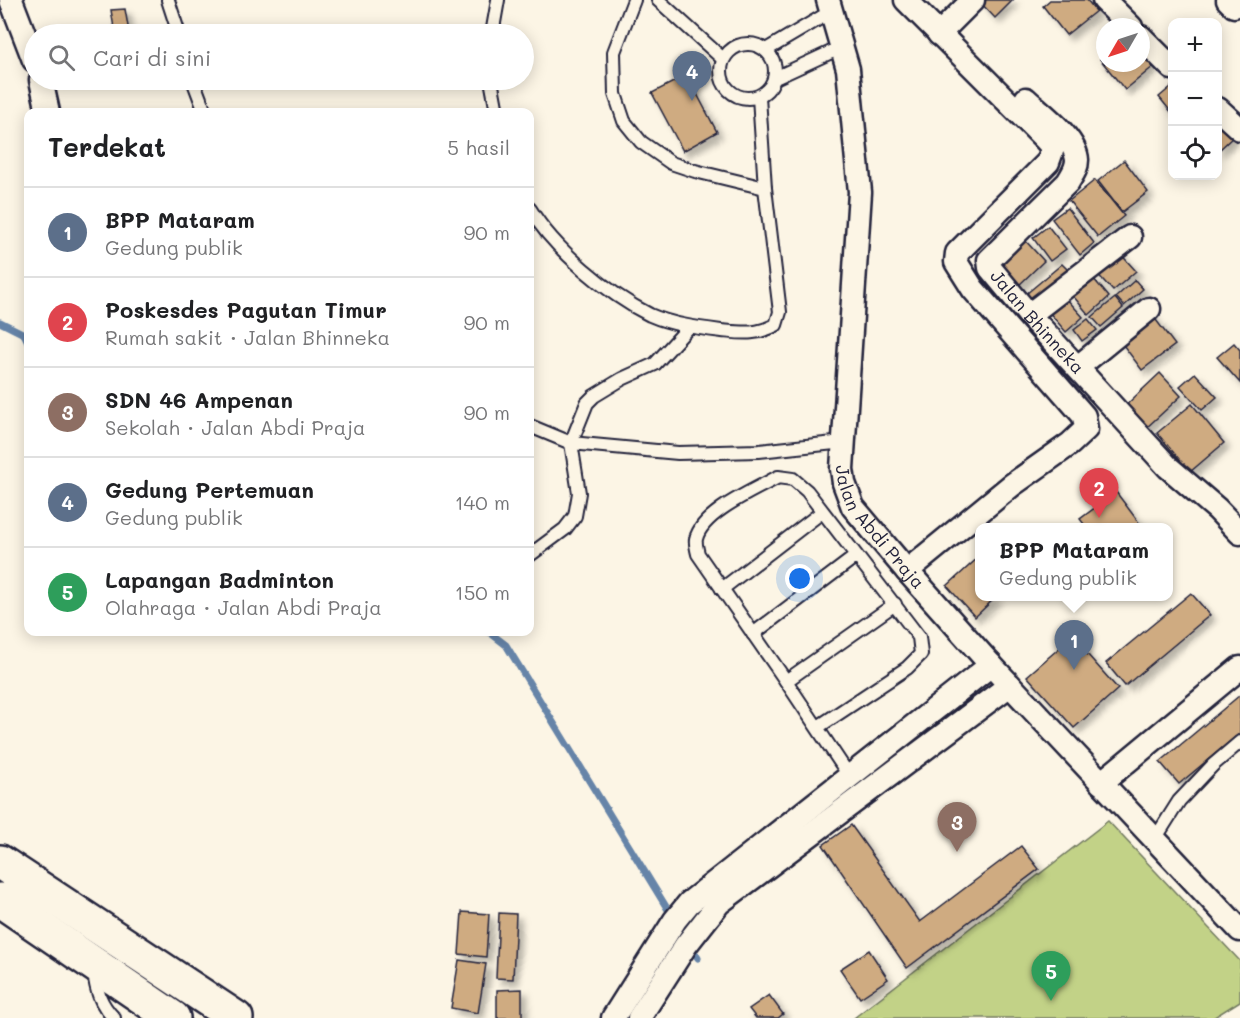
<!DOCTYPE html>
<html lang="id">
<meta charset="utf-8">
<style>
:root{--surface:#fff;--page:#f6f6f6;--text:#202124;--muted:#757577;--line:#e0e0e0;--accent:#22223b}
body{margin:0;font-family:Mali,sans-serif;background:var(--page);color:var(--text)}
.controls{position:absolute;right:18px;top:18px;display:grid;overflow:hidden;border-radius:12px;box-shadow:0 3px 15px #0003}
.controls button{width:54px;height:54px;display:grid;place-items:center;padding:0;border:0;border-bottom:2px solid var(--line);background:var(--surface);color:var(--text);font:30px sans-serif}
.compass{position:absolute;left:1096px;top:18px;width:54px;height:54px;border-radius:50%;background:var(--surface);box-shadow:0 3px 15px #0003;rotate:231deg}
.you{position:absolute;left:800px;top:579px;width:21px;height:21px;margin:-15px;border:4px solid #fff;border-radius:50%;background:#1a73e8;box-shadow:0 0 0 9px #1a73e833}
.badge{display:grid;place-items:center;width:39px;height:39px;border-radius:50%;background:var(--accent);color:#fff;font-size:20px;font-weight:700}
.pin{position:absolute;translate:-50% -50px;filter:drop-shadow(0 2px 3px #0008)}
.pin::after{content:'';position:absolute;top:32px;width:21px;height:18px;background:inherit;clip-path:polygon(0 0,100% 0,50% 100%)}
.popup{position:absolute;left:975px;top:523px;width:198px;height:78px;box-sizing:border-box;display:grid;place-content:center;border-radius:12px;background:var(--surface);filter:drop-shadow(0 2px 4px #0005);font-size:20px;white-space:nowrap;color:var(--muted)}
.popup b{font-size:22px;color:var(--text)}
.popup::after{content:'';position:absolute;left:50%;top:100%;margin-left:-12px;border:12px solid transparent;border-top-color:var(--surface)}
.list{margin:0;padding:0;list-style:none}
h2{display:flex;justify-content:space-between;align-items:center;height:78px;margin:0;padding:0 24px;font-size:26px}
h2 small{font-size:20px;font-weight:400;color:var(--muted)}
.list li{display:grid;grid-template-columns:39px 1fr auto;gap:18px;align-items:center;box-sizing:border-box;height:90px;padding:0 24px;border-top:2px solid var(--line)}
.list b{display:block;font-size:22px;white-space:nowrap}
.list p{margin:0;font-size:20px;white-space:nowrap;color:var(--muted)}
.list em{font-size:20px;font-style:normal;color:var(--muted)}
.icon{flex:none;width:33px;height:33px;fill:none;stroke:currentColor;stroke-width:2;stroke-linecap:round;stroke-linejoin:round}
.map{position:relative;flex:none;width:1240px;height:1018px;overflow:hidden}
.search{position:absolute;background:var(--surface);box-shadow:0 3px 15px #0003;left:24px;top:24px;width:510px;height:66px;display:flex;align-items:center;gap:15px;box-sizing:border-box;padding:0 21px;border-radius:33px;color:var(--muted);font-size:22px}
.panel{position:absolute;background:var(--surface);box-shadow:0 3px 15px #0003;left:24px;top:108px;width:510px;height:528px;border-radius:12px}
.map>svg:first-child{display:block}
</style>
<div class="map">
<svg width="1240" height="1018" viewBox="0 0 1240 1018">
<defs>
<filter id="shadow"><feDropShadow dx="5.5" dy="5.5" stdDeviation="3" flood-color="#0004"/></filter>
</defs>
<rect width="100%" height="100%" fill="#fcf5e5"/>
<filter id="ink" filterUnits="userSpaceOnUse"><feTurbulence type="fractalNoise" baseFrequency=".0167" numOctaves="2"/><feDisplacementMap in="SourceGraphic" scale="12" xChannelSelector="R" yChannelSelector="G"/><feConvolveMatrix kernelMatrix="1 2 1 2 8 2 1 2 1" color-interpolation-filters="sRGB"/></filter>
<g filter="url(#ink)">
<!-- green -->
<path fill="#c2d287" stroke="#727a61" stroke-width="1.5" d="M1108 821 1240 961V1001L1213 1018H854Z"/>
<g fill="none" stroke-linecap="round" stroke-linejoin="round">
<!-- stream -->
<g stroke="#6684a8" stroke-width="7">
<path d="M0 322 24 334 28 342"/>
<path d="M489 632 506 645 673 918"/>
<path d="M690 946 698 958"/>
</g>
</g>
<!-- building -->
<g fill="#cfab81" stroke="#22223b" stroke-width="1.5" filter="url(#shadow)">
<path d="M982 0H1013L995 18 980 2Z"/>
<path d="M1050 0H1087L1096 11 1066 35 1043 6Z"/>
<path d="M125 9 129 32 115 34 111 10Z"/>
<path d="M1141 49 1154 66 1125 90 1100 59 1105 55V63H1141Z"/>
<path d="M687 75 717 132 683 151 652 93Z"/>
<path d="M1172 86V113L1159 97Z"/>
<path d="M1218 119 1234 136 1218 151Z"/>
<path d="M1124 160 1148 192 1122 212 1098 181Z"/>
<path d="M1095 180 1124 216 1098 237 1069 201Z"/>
<path d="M1067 208 1094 243 1080 255 1052 219Z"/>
<path d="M1048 226 1066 249 1050 261 1033 238Z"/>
<path d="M1022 237 1044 261 1017 287 994 262Z"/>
<path d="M1117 250 1136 271 1113 291 1094 270Z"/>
<path d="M1062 264 1071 273 1035 304 1026 294Z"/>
<path d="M1093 278 1109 297 1089 315 1073 296Z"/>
<path d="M1135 280 1143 289 1124 306 1116 297Z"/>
<path d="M1065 297 1083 317 1066 332 1048 311Z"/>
<path d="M1115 298 1123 308 1101 327 1092 317Z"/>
<path d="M1150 312 1175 345 1142 370 1117 337Z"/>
<path d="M1088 319 1097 330 1082 341 1074 330Z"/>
<path d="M1234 343 1240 350V383L1217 357Z"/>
<path d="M1160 373 1181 396 1145 429 1124 407Z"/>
<path d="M1195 373 1217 397 1202 410 1180 386Z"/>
<path d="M1192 404 1224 443 1190 472 1157 433Z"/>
<path d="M1116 492 1143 528H1087L1080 519Z"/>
<path d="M980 556V596H997L975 617 947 586Z"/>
<path d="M1191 593 1210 615 1125 686 1106 663Z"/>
<path d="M1072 637 1118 689 1074 728 1027 676Z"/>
<path d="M1240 695V733L1179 784 1160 762Z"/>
<path d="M851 825 920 922 1021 846 1039 869 907 968 823 845Z"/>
<path d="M462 912 489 914 486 957 459 954Z"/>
<path d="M499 913 516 914 513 979 496 978Z"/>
<path d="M869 950 888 979 860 998 840 969Z"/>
<path d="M459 960 486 964 478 1013 451 1008Z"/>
<path d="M522 989V1018H497V990Z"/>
<path d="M769 995 783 1014 778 1018H756L749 1009Z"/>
</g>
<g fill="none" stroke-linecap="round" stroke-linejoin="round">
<!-- service casing -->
<g stroke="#22223b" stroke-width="16">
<g id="service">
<path d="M168 0 179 34"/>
<path d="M634 0 614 52 615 94 624 121 641 142 671 163 695 171 765 188"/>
<path d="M658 0 723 59"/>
<path d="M492 34 498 0"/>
<circle cx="748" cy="71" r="27"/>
<path d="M766 50 832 11"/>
<path d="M775 78 842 47"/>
<path d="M193 80 205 112"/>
<path d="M491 80 497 112"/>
<path d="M530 209C554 249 608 294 650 315 673 325 698 328 722 331 744 333 756 335 776 325L780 312 765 188 759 97"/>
<path d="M530 426 571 443 678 453 759 451 844 442"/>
<path d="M530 555 565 529 575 516 579 493 571 443 587 403 594 396 622 379 655 364 689 327"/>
<path d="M722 589 822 512"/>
<path d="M753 634 856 556"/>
<path d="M786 681 895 604"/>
<path d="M818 727 907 668 921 654 919 637 807 491 793 479 778 477C755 490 702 512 696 539 695 544 697 549 698 554L786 681 850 777"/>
<path d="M1155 839 1179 801 1213 765 1240 742"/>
<path d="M94 971C96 990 100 1004 114 1018"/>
</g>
</g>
<!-- minor casing -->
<g stroke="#22223b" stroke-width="27">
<g id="minor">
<path d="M11 0 34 60"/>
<path id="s1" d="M828 0 848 69 860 192 842 469 844 483 853 507 907 571 991 665 1240 930"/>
<path d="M906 0 1045 139 1053 148 1048 162 957 253 956 262 973 289 1084 416 1086 429 1070 444 1012 485 907 571"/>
<path d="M1104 0 1131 27"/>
<path d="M1228 0 1234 6 1240 1"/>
<path d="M939 34 973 0"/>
<path d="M1141 37 1172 68"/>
<path d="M41 80 48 112"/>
<path id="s2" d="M1026 99C1041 113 1076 138 1077 160 1077 169 1072 175 1068 182L989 260 990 268 1029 315 1168 467 1217 509 1240 533"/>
<path d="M1218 109 1240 129"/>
<path d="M1029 315 1130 237"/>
<path d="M1078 367 1149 309"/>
<path d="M1101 783 1240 668"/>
<path d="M613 1018 675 920 689 903 991 665"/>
<path d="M639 1018 686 945 719 903 1010 685"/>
</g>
</g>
<!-- trunk casing -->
<g stroke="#22223b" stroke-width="38">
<g id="trunk">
<path d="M0 862 236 1018"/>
<path d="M0 900 173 1018"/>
</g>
</g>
<!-- service -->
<use href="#service" stroke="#fcf5e5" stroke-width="12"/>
<!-- minor -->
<use href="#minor" stroke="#fcf5e5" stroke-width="22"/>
<!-- trunk -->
<use href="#trunk" stroke="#fcf5e5" stroke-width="33"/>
</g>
</g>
<g text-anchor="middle" stroke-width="6" stroke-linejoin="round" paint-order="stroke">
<!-- street labels -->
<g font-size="18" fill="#22223b" stroke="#fcf5e5">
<text dy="6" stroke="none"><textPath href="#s2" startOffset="296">Jalan Bhinneka</textPath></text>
<text dy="6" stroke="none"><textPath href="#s1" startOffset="543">Jalan Abdi Praja</textPath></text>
</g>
</g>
</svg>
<div class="controls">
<button>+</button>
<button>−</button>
<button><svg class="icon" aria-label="locate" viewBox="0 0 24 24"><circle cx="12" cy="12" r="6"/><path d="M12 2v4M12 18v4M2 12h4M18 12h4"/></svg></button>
</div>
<svg class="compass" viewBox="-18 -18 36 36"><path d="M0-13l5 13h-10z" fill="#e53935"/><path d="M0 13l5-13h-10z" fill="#757577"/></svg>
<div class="you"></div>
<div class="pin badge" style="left:1074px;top:670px;background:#5c6f8a">1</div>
<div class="popup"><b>BPP Mataram</b>Gedung publik</div>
<div class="pin badge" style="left:1099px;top:518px;background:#e0444e">2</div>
<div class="pin badge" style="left:957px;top:852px;background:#8d6e63">3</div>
<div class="pin badge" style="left:692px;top:101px;background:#5c6f8a">4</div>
<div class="pin badge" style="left:1051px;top:1001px;background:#2e9e5b">5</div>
<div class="search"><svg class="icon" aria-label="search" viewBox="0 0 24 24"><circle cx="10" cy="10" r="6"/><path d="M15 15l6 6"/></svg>Cari di sini</div>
<section class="panel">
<h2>Terdekat<small>5 hasil</small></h2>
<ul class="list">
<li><span class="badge" style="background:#5c6f8a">1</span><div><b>BPP Mataram</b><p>Gedung publik</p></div><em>90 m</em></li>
<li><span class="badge" style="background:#e0444e">2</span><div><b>Poskesdes Pagutan Timur</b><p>Rumah sakit · Jalan Bhinneka</p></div><em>90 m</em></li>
<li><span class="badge" style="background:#8d6e63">3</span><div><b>SDN 46 Ampenan</b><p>Sekolah · Jalan Abdi Praja</p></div><em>90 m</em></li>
<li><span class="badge" style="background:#5c6f8a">4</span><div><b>Gedung Pertemuan</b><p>Gedung publik</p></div><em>140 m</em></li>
<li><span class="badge" style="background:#2e9e5b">5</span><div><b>Lapangan Badminton</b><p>Olahraga · Jalan Abdi Praja</p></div><em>150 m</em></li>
</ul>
</section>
</div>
